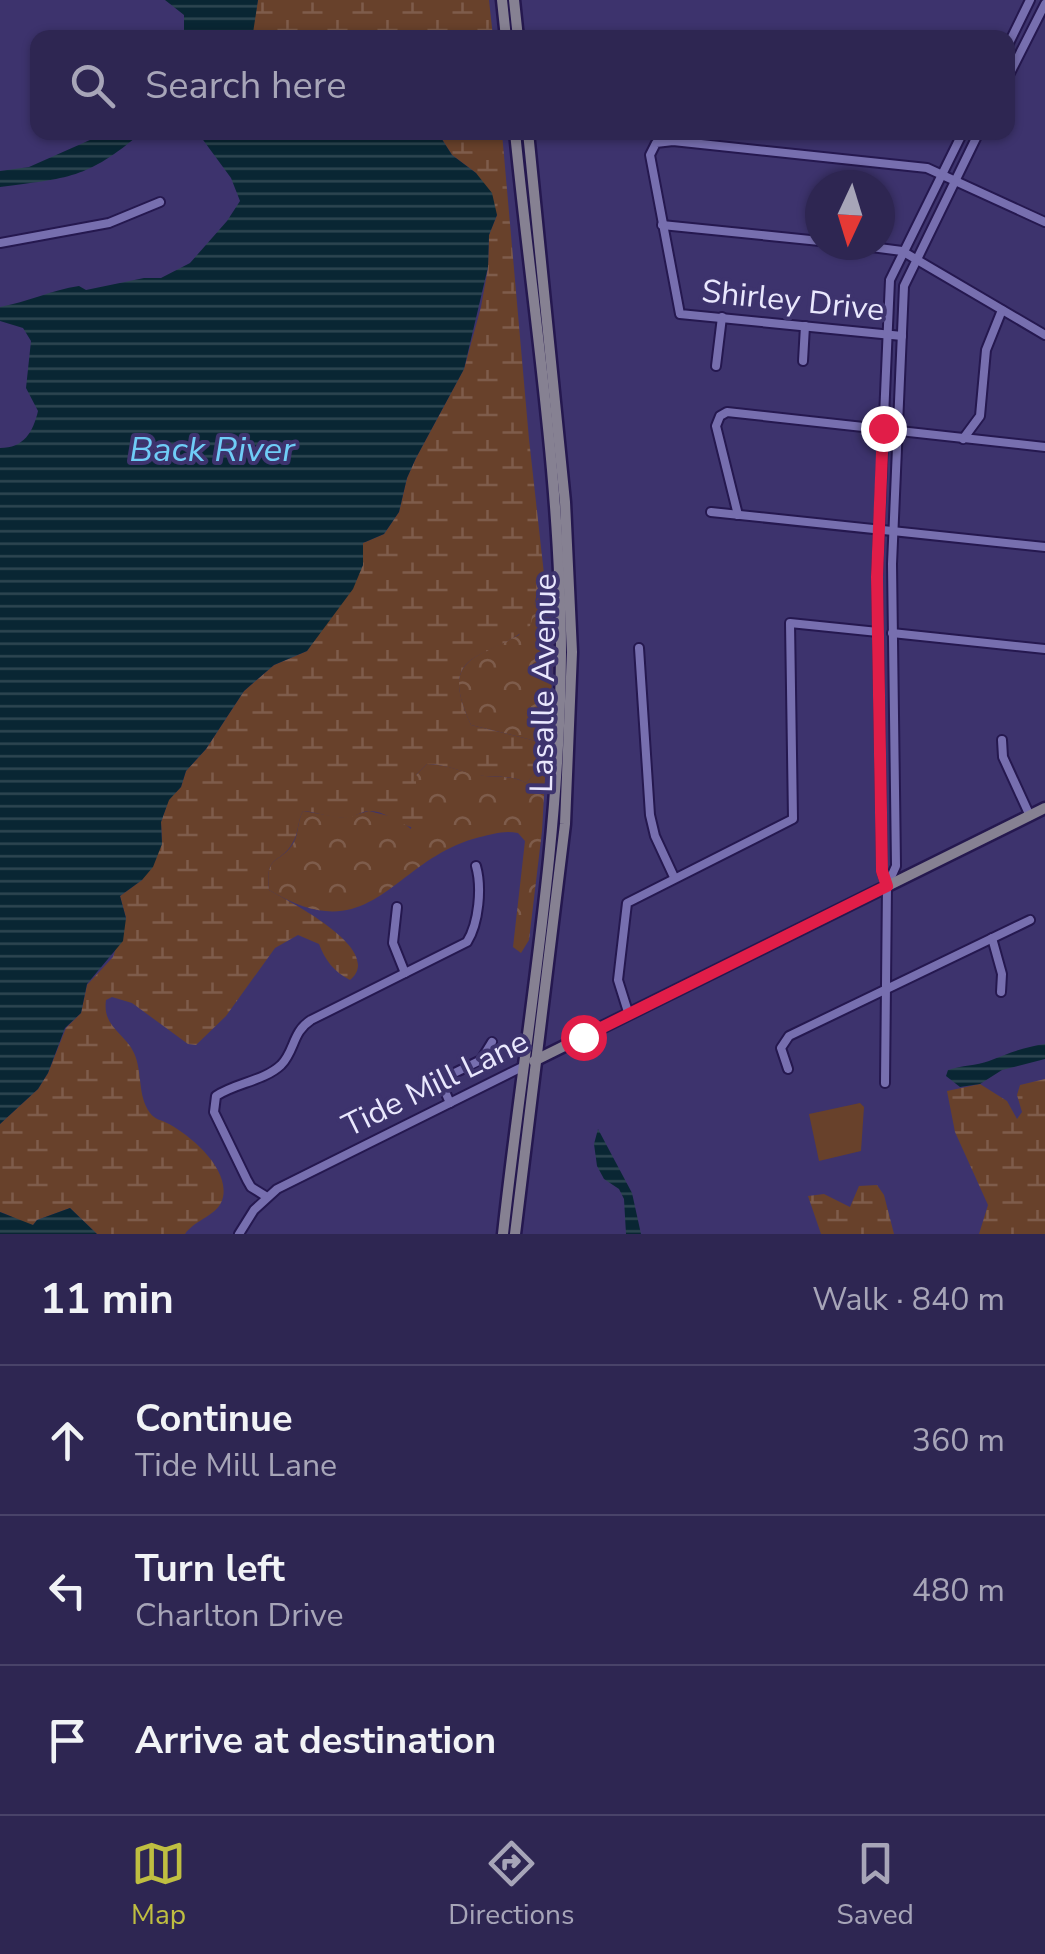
<!DOCTYPE html>
<meta charset="utf-8">
<style>
:root{--surface:#2e2652;--page:#362e59;--text:#f1f3f6;--muted:#a7a5b8;--line:#494369;--accent:#bfbe41}
body{margin:0;font-family:"Nunito Sans",sans-serif;background:var(--page);color:var(--text)}
.compass{position:absolute;left:805px;top:170px;width:90px;height:90px;border-radius:50%;background:var(--surface);box-shadow:0 2px 8px #0004;rotate:184deg}
.stop{position:absolute;width:30px;height:30px;margin:-22px;border:8px solid #e11d48;border-radius:50%;background:#fff}
.stop.end{background:#e11d48;border-color:#fff;box-shadow:0 2px 10px #0008}
.list{margin:0;padding:0;list-style:none}
h2{display:flex;justify-content:space-between;align-items:center;height:130px;margin:0;padding:0 40px;font-size:42px}
h2 small{font-size:32px;font-weight:400;color:var(--muted)}
.list li{display:grid;grid-template-columns:65px 1fr auto;gap:30px;align-items:center;box-sizing:border-box;height:150px;padding:0 40px;border-top:2px solid var(--line)}
.list b{display:block;font-size:38px;white-space:nowrap}
.list p{margin:0;font-size:32px;white-space:nowrap;color:var(--muted)}
.list em{font-size:32px;font-style:normal;color:var(--muted)}
.icon{flex:none;width:55px;height:55px;fill:none;stroke:currentColor;stroke-width:2;stroke-linecap:round;stroke-linejoin:round}
.map{position:relative;flex:none;width:1045px;height:1234px;overflow:hidden}
.search{position:absolute;background:var(--surface);box-shadow:0 2px 8px #0004;left:30px;right:30px;top:30px;height:110px;display:flex;align-items:center;gap:25px;box-sizing:border-box;padding:0 35px;border-radius:20px;color:var(--muted);font-size:38px}
.sheet{height:580px;background:var(--surface)}
nav{display:flex;justify-content:space-around;align-items:center;box-sizing:border-box;height:140px;border-top:2px solid var(--line);background:var(--surface);font-size:28px;color:var(--muted)}
nav a{display:grid;justify-items:center;gap:5px}
nav .on{color:var(--accent)}
.map>svg:first-child{display:block}
</style>
<div class="map">
<svg width="1045" height="1234" viewBox="0 0 1045 1234">
<defs>
<pattern id="forest-crowns" width="20" height="18" patternUnits="userSpaceOnUse" patternTransform="scale(2.5)"><rect width="20" height="18" fill="#68412b"/><path d="M2 6a3 3 0 1 1 6 0M12 15a3 3 0 1 1 6 0" fill="none" stroke="#7e5c4b"/></pattern>
<pattern id="wetland-marsh" width="20" height="14" patternUnits="userSpaceOnUse" patternTransform="scale(2.5)"><rect width="20" height="14" fill="#68412b"/><path d="M1 5h8M5 5V1M11 12h8M15 12V8" fill="none" stroke="#7e5c4b"/></pattern>
<pattern id="water-rules" width="6" height="5" patternUnits="userSpaceOnUse" patternTransform="scale(2.5)"><rect width="6" height="5" fill="#092633"/><path d="M0 2.5h6" fill="none" stroke="#2d4651"/></pattern>
</defs>
<rect width="100%" height="100%" fill="#3d336d"/>
<!-- forest -->
<g fill="url(#forest-crowns)">
<path d="M544 574 549 581 553 653 550 725 548 735 540 742 471 725C441 660 471 660 519 635L537 599 540 578Z"/>
<path d="M546 761 542 831 529 940 521 953 513 947 525 841 518 833C504 830 493 834 480 837 391 859 374 953 269 890 265 852 280 866 294 842 299 832 297 822 303 811L344 818 369 811 397 818 411 829 416 775 427 764C447 764 464 773 485 776 499 778 513 775 526 783Z"/>
</g>
<!-- wetland -->
<g fill="url(#wetland-marsh)">
<path d="M258 0H489L493 37 251 38Z"/>
<path d="M438 133H502L529 439 544 574 540 578 530 626C488 662 435 647 471 725L540 742 548 735 546 761 526 783C511 774 493 778 476 775 459 771 445 764 427 764L416 775V790L429 804 424 827C406 833 390 811 370 811 361 811 353 818 345 818 332 818 317 812 303 811 297 822 299 832 293 842 280 866 265 852 269 890 290 902 386 950 350 980 334 972 325 960 319 944L298 935 275 948 226 1016 196 1045 188 1044 132 1003 112 997 106 1000C102 1027 125 1033 134 1053 143 1073 137 1095 150 1113 155 1120 162 1120 169 1124 191 1136 229 1168 223 1197 219 1216 195 1219 185 1234H97L70 1208 37 1220 33 1225C21 1224 12 1215 0 1212V1124L38 1089 48 1073 66 1028 81 1013 87 985 113 957 126 918 120 896 142 880 162 844 161 822 169 799 181 787 186 771 206 749 244 691 274 665 307 651 363 565V543L384 534 399 512 407 478 416 458 464 369 481 307 488 268 489 235 497 215 476 173 452 155Z"/>
<path d="M1045 1079V1234H979L988 1205 955 1132 947 1091 980 1084 1007 1101 1017 1119 1022 1112 1017 1095 1020 1085Z"/>
<path d="M877 1185 884 1195 894 1234H821L808 1196 824 1194 850 1207 859 1186Z"/>
</g>
<!-- pitch -->
<path fill="#68412b" d="M860 1103 864 1107 861 1151 819 1161 809 1114Z"/>
<!-- water -->
<g fill="url(#water-rules)">
<path d="M165 0H258L253 33 251 37H184V15Z"/>
<path d="M108 132 141 133C87 179 68 178 0 187V171L29 167Z"/>
<path d="M198 133H438L452 155 476 173 492 193 497 215 489 235 488 267 464 369 416 458 407 478 399 512 384 534 363 543V565L353 589 307 651 274 665 244 691 206 749 186 771 181 787 169 800 161 822 162 844 153 867 142 880 120 896 126 918 123 941 87 984 81 1013 65 1028 48 1073 38 1089 0 1124V448C24 448 33 432 38 411L26 388 31 341 23 328 0 321V307C27 302 52 290 79 286L86 290 144 278H161L190 263 227 221 240 201 231 178Z"/>
<path d="M1045 1044V1059L1002 1070 980 1084 960 1087 946 1076 948 1070C962 1065 976 1066 989 1061 1009 1053 1024 1047 1045 1044Z"/>
<path d="M598 1129 632 1193 641 1234H626L624 1199 619 1189 604 1179 597 1166 594 1144Z"/>
<path d="M70 1208 97 1234H0V1212L33 1225 37 1220Z"/>
</g>
<g fill="none" stroke-linecap="round" stroke-linejoin="round">
<!-- street casing -->
<g stroke="#25184f" stroke-width="12">
<g id="street">
<path d="M1008 45 1030 0"/>
<path d="M1008 77 1045 4"/>
<path d="M662 225 820 241"/>
<path d="M0 243 109 223 160 202"/>
<path d="M856 245 902 251 1045 335"/>
<path d="M902 336 680 314 650 155 656 143 673 141 927 168 1045 222"/>
<path d="M803 361 805 326"/>
<path d="M716 366 722 317"/>
<path d="M963 439 980 416 986 350 1002 310"/>
<path d="M711 512 1045 547"/>
<path d="M738 515 716 426 720 416 727 412 1045 447"/>
<path d="M892 633 1045 649"/>
<path d="M639 648 650 815 655 836 674 877"/>
<path d="M1002 740 1003 757 1030 816"/>
<path d="M887 886 896 866 892 564 904 286 979 132"/>
<path d="M397 907 393 943 405 973"/>
<path d="M992 938 1002 974 1001 992"/>
<path d="M629 1015 618 980 627 903 793 819 790 623 878 632"/>
<path d="M788 1069 781 1048 789 1036 1030 920"/>
<path d="M885 1083 887 886 882 871 877 577 890 280 963 132"/>
<path d="M450 1103 440 1080 481 1060 492 1042"/>
<path d="M267 1197 251 1187 247 1180 214 1112 216 1096C235 1083 264 1081 281 1065 295 1051 292 1032 311 1020L467 942C479 923 482 887 476 866"/>
<path d="M239 1234 254 1210 277 1189 524 1066"/>
</g>
</g>
<!-- secondary casing -->
<g stroke="#25184f" stroke-width="15">
<g id="secondary">
<path d="M502 0 506 38"/>
<path d="M514 0 518 38"/>
<path d="M534 1061 1045 808"/>
<path d="M503 1234C524 1041 560 848 561 653 561 480 532 305 515 132"/>
<path d="M515 1234 565 824 572 652 565 502 528 132"/>
</g>
</g>
<!-- street -->
<use href="#street" stroke="#776faf" stroke-width="8"/>
<!-- secondary -->
<use href="#secondary" stroke="#868192" stroke-width="10"/>
</g>
<g fill="none" stroke-linecap="round" stroke-linejoin="round">
<!-- route -->
<path stroke="#e11d48" stroke-width="12" d="M583 1037 887 886 882 871 877 577 883 428"/>
</g>
<g text-anchor="middle" stroke-width="8" stroke-linejoin="round" paint-order="stroke">
<!-- street labels -->
<g font-size="32" fill="#e9e7fd" stroke="#3d336d">
<text transform="translate(793 300) rotate(6)" y="11">Shirley Drive</text>
<text transform="translate(543 683) rotate(-89)" y="11">Lasalle Avenue</text>
<text transform="translate(435 1083) rotate(-26)" y="11">Tide Mill Lane</text>
</g>
<!-- water labels -->
<g font-size="35" font-style="italic" fill="#6fcdf7" stroke="#3d336d">
<text x="212" y="461">Back River</text>
</g>
</g>
</svg>
<svg class="compass" viewBox="-18 -18 36 36"><path d="M0-13l5 13h-10z" fill="#e53935"/><path d="M0 13l5-13h-10z" fill="#a7a5b8"/></svg>
<div class="stop" style="left:583px;top:1037px"></div>
<div class="stop end" style="left:883px;top:428px"></div>
<div class="search"><svg class="icon" aria-label="search" viewBox="0 0 24 24"><circle cx="10" cy="10" r="6"/><path d="M15 15l6 6"/></svg>Search here</div>
</div>
<section class="sheet">
<h2>11 min<small>Walk · 840 m</small></h2>
<ul class="list">
<li><svg class="icon" aria-label="ahead" viewBox="0 0 24 24"><path d="M12 20V5M6 11l6-6 6 6"/></svg><div><b>Continue</b><p>Tide Mill Lane</p></div><em>360 m</em></li>
<li><svg class="icon" aria-label="left" viewBox="0 0 24 24"><path d="M17 20v-9H6M10 6l-5 5 5 5"/></svg><div><b>Turn left</b><p>Charlton Drive</p></div><em>480 m</em></li>
<li><svg class="icon" aria-label="arrive" viewBox="0 0 24 24"><path d="M6 21V4h12l-3 4 3 4H6"/></svg><div><b>Arrive at destination</b></div></li>
</ul>
</section>
<nav>
<a class="on"><svg class="icon" aria-label="map" viewBox="0 0 24 24"><path d="M3 6l6-2 6 2 6-2v14l-6 2-6-2-6 2zM9 4v14M15 6v14"/></svg>Map</a>
<a><svg class="icon" aria-label="directions" viewBox="0 0 24 24"><path d="M12 3l9 9-9 9-9-9zM9 14v-3h6M13 9l2 2-2 2"/></svg>Directions</a>
<a><svg class="icon" aria-label="saved" viewBox="0 0 24 24"><path d="M7 4h10v16l-5-4-5 4z"/></svg>Saved</a>
</nav>
